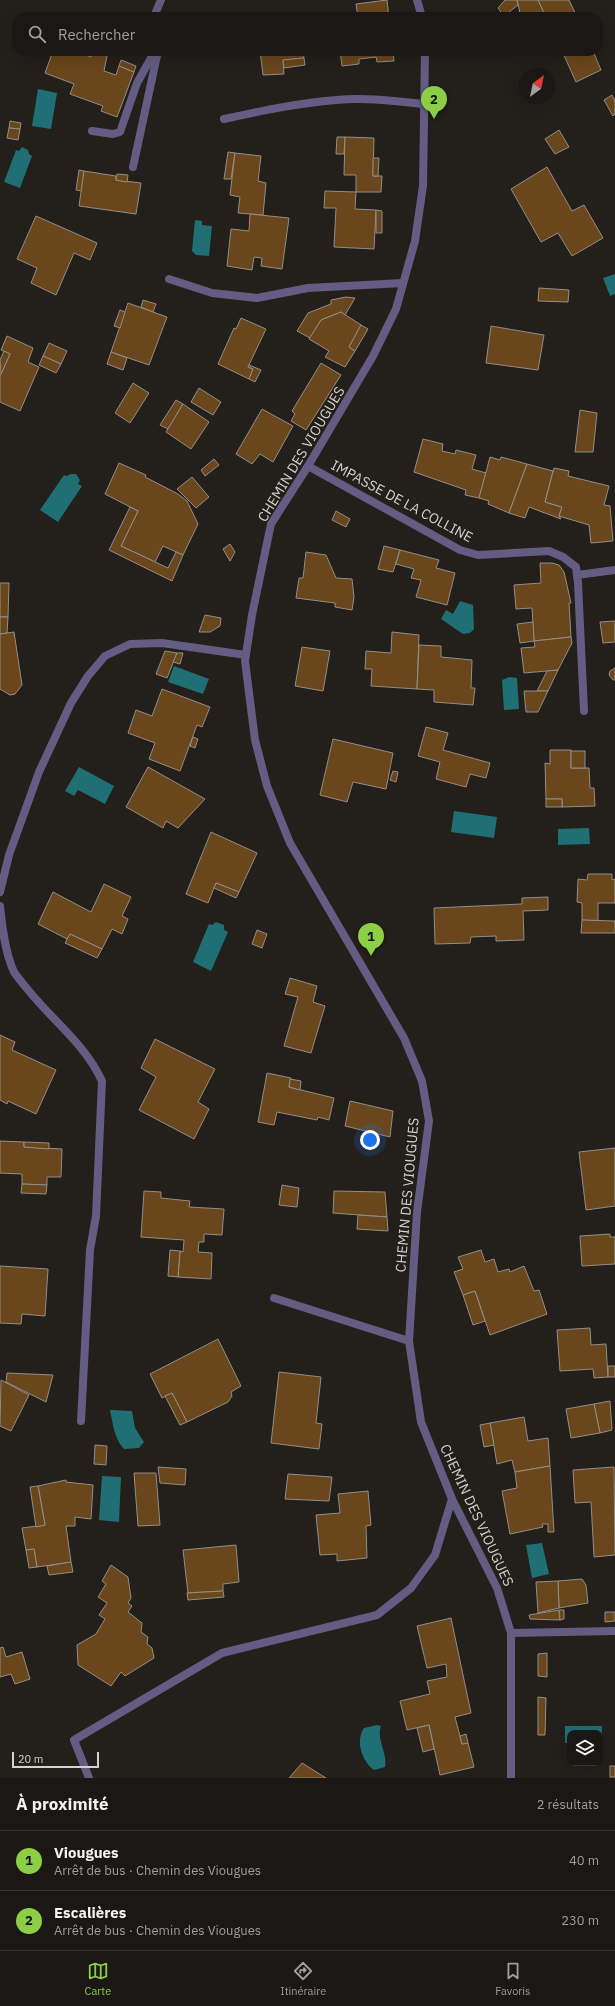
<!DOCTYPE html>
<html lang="fr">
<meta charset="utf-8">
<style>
:root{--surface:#1a1714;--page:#23201d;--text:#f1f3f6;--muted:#9f9fa0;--line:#383634;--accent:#8cce45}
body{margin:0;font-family:"IBM Plex Sans",sans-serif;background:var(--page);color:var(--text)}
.controls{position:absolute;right:12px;bottom:12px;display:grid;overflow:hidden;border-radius:8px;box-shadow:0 4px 16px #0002}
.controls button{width:36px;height:36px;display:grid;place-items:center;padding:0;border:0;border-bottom:1px solid var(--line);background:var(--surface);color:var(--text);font:20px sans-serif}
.compass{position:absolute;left:519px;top:68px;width:36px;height:36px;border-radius:50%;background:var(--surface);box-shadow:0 4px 16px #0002;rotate:33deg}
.scale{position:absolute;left:12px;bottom:10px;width:87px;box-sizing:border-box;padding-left:4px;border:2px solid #d4d1ce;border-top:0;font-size:11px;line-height:14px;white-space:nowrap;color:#d4d1ce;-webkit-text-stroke:3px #231f1a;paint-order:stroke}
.you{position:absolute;left:370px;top:1140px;width:14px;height:14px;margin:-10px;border:3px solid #fff;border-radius:50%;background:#1a73e8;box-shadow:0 0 0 6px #1a73e833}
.badge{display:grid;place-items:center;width:26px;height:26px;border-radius:50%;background:var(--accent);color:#111;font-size:13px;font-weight:700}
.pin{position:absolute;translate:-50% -33px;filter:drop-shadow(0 1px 2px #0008)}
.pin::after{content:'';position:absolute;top:21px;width:14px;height:12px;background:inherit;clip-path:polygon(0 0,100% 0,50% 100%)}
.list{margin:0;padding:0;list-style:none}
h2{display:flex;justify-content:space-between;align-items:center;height:52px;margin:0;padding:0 16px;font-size:17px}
h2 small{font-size:13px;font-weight:400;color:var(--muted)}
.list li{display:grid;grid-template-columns:26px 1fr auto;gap:12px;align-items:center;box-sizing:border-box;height:60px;padding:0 16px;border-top:1px solid var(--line)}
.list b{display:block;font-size:15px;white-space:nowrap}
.list p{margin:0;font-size:13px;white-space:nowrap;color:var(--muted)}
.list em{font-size:13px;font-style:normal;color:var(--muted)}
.icon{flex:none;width:22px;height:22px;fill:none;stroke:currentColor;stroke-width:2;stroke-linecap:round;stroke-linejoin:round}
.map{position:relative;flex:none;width:615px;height:1778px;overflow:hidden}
.search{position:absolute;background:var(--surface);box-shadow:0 4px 16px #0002;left:12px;right:12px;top:12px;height:44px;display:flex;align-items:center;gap:10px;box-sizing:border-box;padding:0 14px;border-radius:16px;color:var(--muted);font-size:15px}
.sheet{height:172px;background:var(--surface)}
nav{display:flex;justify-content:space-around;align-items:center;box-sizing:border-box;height:56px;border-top:1px solid var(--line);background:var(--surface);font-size:11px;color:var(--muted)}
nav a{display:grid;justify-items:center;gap:2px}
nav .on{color:var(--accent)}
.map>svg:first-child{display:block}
</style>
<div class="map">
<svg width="615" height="1778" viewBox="0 0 615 1778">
<rect width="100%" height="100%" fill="#231f1a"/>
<!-- water -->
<g fill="#1f6f75">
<path d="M38 89 57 93 51 129 32 126Z"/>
<path d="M22 147 28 150 29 154 32 156 20 188 4 182 16 150 19 151Z"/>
<path d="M195 220 202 221V225L212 226 209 256 196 255 192 251Z"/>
<path d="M615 274V294L610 296 603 278Z"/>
<path d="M71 474H76L80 480 78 484 82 486 58 522 40 510 64 475 67 476Z"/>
<path d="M460 601 473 605 474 629 470 633 463 634 441 619 446 610 453 614Z"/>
<path d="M174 666 209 679 203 694 168 682Z"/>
<path d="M509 677 517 678 519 709 504 710 502 680Z"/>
<path d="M79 767 114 786 105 804 78 790 74 796 65 791Z"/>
<path d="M454 811 497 817 494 838 451 832Z"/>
<path d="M589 828 590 844 558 845V829Z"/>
<path d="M216 922 224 925V930L228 932 211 971 193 962 209 924 212 925Z"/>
<path d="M110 1410 132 1411 135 1428 144 1442 139 1448 124 1449C114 1438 113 1424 110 1410Z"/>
<path d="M102 1476 121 1477 119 1522 99 1520Z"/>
<path d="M542 1543 549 1574 532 1578 526 1545Z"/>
<path d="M377 1725 381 1726C376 1739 388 1753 385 1767L374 1770C362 1761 355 1741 364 1728Z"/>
<path d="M565 1726H602V1743H600V1733H570V1743H565Z"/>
</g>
<!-- building -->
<g fill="#69461c" stroke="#948e88">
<path d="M387 0 389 17H358L356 4Z"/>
<path d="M505 0H517L518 5 504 16 498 8Z"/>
<path d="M517 0H538L546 17H521Z"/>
<path d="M538 0H569L577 17H546Z"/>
<path d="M53 51H81L80 52 91 57 93 51 107 56 104 71 116 75 119 66 134 72 117 117 101 111 103 106 70 94 74 84 45 73Z"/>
<path d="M260 51H303L304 58 283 60 284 74 263 75Z"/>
<path d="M340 51H393L394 61 377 62 376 57 359 59V64L342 66Z"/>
<path d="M562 51H593L601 70 576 82Z"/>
<path d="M304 58 305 65 284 68 283 60Z"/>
<path d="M121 60 136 66 134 72 119 66Z"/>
<path d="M612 95 615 101V114L613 116 604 100Z"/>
<path d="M10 121 21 123 20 129 9 128Z"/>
<path d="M9 128 20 129 18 140 7 138Z"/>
<path d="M559 130 569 147 555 154 545 139Z"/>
<path d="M337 137H345L344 154H336Z"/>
<path d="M345 137 374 138 373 176H382L381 192H356V175H344Z"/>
<path d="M228 152 235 153 231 179H224Z"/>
<path d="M235 153 261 156 258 181 266 183 263 215 238 213 240 197 230 195Z"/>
<path d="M373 158H379L378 176H373Z"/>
<path d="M547 167 572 211 584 205 603 238 572 256 558 233 541 242 511 189Z"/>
<path d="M79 170 84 171 82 191 76 190Z"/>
<path d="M84 171 116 176V180L141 183 136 214 79 206Z"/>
<path d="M117 174 128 175 127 182 116 180Z"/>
<path d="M325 191 356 192 355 209 376 210 374 249 334 247 336 208H324Z"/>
<path d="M376 210 382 211V233H376Z"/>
<path d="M250 214 289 218 282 269 261 266 262 258 254 257 252 270 227 266 231 229 249 231Z"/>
<path d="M36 216 97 243 90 260 74 253 56 295 31 283 37 268 17 259Z"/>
<path d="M539 288 569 290 568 302 538 301Z"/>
<path d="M346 297 355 298 345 315 341 312 321 320 310 338 297 331 308 313 331 304V300Z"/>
<path d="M143 300 156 304 153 312 141 307Z"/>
<path d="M128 303 167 317 149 365 111 352Z"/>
<path d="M120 310 125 312 120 328 114 326Z"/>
<path d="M341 312 361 325 349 347 355 351 345 367 325 357 329 351 309 339 321 320Z"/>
<path d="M241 318 266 329 248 367 253 369 249 379 218 364 234 328 236 329Z"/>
<path d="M361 325 368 329 355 351 349 347Z"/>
<path d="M491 326 544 335 538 370 486 363Z"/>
<path d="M7 336 33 348 28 362 39 367 20 411 0 402V376L10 354 1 350Z"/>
<path d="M49 343 67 351 61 364 43 356Z"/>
<path d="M4 351 10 354 1 374 0 360Z"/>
<path d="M111 352 127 358 123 370 107 364Z"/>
<path d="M43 356 61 364 56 373 39 365Z"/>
<path d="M321 363 341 375 306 430 291 421 295 414 292 411Z"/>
<path d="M249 365 261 370 255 382 249 379 253 369 248 367Z"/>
<path d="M133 383 149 393 130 423 115 413Z"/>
<path d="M199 388 221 402 213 415 191 402Z"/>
<path d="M176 400 183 404 168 429 160 425Z"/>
<path d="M183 404 209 422 191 449 166 432Z"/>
<path d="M262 409 293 426 273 462 260 454 252 464 236 454Z"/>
<path d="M580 410 597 413 593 452H575Z"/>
<path d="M423 439 443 444 442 451 455 454 456 450 476 455 472 469 486 473 479 498 465 495 466 490 414 472Z"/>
<path d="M490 457 500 460 501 457 527 464 509 513 488 504 489 501 479 498Z"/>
<path d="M214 459 219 465 205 476 201 470Z"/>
<path d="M119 463 146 475 145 477 178 494 187 501 198 524 183 555 163 546 155 562 121 546 138 511 105 494Z"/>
<path d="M527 464 553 471 545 502 562 507 559 516 561 519 529 507 525 518 509 513Z"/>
<path d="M554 468 569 471 568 476 609 486 604 505 610 506 613 541 591 543 589 525 559 516 562 507 545 502Z"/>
<path d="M192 477 209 497 196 508 177 489Z"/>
<path d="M130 507 138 511 121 546 168 568 176 552 183 555 172 581 109 550Z"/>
<path d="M336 511 350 519 346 527 332 520Z"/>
<path d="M230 544 235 552 230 561 223 549Z"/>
<path d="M384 546 400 550 393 572 378 569Z"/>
<path d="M400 550 439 560 436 568 455 573 447 605 416 597 421 580 411 578 414 569 396 564Z"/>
<path d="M306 552 326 555 336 578 352 579 354 597 352 610 335 607V603L296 598 299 578H303Z"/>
<path d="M540 563H552L559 565 564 572 571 603H569L571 637 534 641 532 608 516 609 514 585 541 583Z"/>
<path d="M0 583H9L8 617H0Z"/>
<path d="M205 615 221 618 220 626 210 632H199Z"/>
<path d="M0 617H8L7 633 0 634Z"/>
<path d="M615 621V642L603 643 600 622Z"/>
<path d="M533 622 534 641 520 643 517 624Z"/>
<path d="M14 632 22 685 15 694 10 695 0 689V634Z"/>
<path d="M392 632 419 635 417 689 371 686 372 669H365L366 651 391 653Z"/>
<path d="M571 637 572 643 558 670 524 673 521 648 535 647 534 641Z"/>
<path d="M419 645 441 646V657L472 660 471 688H475L473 705 434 702V690L417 689Z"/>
<path d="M302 647 330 651 323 691 295 686Z"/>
<path d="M165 651 177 653 167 678 156 674Z"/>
<path d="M177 653H183L180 664 173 662Z"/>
<path d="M615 668V680H613L609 675 610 671Z"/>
<path d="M558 670 548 691H537L547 671Z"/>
<path d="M162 689 210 707 202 727 197 725 180 771 149 759 155 743 128 733 136 710 152 716Z"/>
<path d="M524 691H548L538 712H526Z"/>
<path d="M426 727 448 733 443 750 490 763 486 778 470 774 466 787 436 779 440 762 418 756Z"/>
<path d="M193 737 198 739 195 748 190 746Z"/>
<path d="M333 739 393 753 386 789 353 782 347 802 320 795Z"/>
<path d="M550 750H571V768H589L590 788H594L595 806 562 807V799H546L545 763 550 764Z"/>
<rect x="571" y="751" width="14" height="17"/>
<path d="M148 767 205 799 178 828 166 821 163 828 126 807Z"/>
<path d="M393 771 398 772 396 782 390 780Z"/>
<rect x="546" y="799" width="16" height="8"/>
<path d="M211 832 257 853 239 892 216 883 208 903 186 894Z"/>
<path d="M588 874H612V880L615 879V903H598V921L582 920V903L577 902 578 879 587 880Z"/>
<path d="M216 883 239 892 236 898 214 888Z"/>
<path d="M104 884 131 897 122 916 128 919 122 934 112 929 102 949 70 934 67 939 38 924 53 892 91 912Z"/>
<path d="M548 897V910L523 911 524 940 496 941V936L471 937 470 943 435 944 434 908 522 904V898Z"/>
<path d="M582 920 615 921V933H581Z"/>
<path d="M257 930 267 934 262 948 252 944Z"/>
<path d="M70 934 102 949 97 958 65 943Z"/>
<path d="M290 978 317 986 313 1002 325 1006 311 1053 284 1046 298 997 285 994Z"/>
<path d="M0 1035 15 1042 12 1050 56 1070 36 1114 8 1101 7 1104 0 1100Z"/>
<path d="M155 1039 215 1069 198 1102 209 1109 194 1139 139 1110 156 1077 141 1068Z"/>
<path d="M267 1073 291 1078 289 1087 334 1098 329 1120 318 1117 317 1120 277 1112 274 1125 258 1122Z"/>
<path d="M290 1079 301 1081 300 1090 289 1087Z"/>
<path d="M350 1101 393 1111 390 1137 345 1126Z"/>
<path d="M0 1141 24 1142V1147L62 1149 61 1177H47V1185L22 1184V1174L0 1173Z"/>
<path d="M24 1142 49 1143V1149L24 1147Z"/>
<path d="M615 1148V1206L586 1210 579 1152Z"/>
<path d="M22 1184 47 1185 46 1194 21 1193Z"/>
<path d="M282 1185 299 1188 297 1207 279 1205Z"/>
<path d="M144 1191 161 1192V1198L190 1201 189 1207 224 1209 222 1235 204 1234V1242H199L198 1252 212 1253 211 1279 178 1277 180 1251 183 1252 184 1240 141 1237Z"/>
<path d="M334 1191 385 1192 387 1217 333 1213Z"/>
<path d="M358 1215 387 1217 388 1231 357 1229Z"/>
<path d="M610 1234V1237H615V1264L582 1266 580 1236Z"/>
<path d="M170 1250 180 1251 178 1277 168 1276Z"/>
<path d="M481 1250 485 1262 494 1259 498 1272 509 1269 510 1272 524 1266 534 1291 539 1290 547 1314 490 1335 475 1291 463 1295 454 1272 463 1269 458 1257Z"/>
<path d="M0 1266 48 1269 45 1316 22 1314 21 1324 0 1323Z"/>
<path d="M475 1291 485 1321 473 1325 463 1295Z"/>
<path d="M590 1328 591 1345 606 1344 608 1377 594 1378 593 1369 560 1371 557 1330Z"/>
<path d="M218 1339 241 1386 231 1392 232 1396 228 1402 187 1422 172 1393 162 1398 150 1374Z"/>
<rect x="608" y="1366" width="7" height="11"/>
<path d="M279 1372 321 1377 316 1423 322 1424 319 1449 271 1443Z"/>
<path d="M7 1373 53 1375 46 1402 6 1382Z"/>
<path d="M1 1380 29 1395 11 1431 0 1426Z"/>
<path d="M172 1393 187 1422 180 1425 165 1396Z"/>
<path d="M610 1401 612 1430 600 1433 594 1404Z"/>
<path d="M594 1404 600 1433 571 1438 566 1409Z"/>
<path d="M524 1417 528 1441 548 1438 550 1466 515 1472 512 1460 497 1464 490 1423Z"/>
<path d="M490 1423 494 1445 484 1447 480 1425Z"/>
<path d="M95 1445 107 1446 106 1465 94 1464Z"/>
<path d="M550 1466 554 1532H548V1524H542L543 1527 510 1534 502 1491 517 1488 515 1472Z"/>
<path d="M158 1467 186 1469 185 1485 160 1483Z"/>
<path d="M614 1467 615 1555 594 1557 591 1502 575 1503 573 1470Z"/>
<path d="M134 1473H156L160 1525 138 1526Z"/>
<path d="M288 1474 332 1477 329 1501 285 1499Z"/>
<path d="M66 1480V1482L93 1485 91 1519 75 1517V1526H66L71 1562 37 1567 34 1549 26 1550 22 1528 45 1525 38 1486Z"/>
<path d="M38 1486 45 1525 36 1527 30 1487Z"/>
<path d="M368 1491 371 1525 366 1526 367 1558 337 1561V1554L320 1555 316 1515 340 1513 338 1494Z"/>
<path d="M236 1545 239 1582 223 1584V1591L188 1593 183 1550Z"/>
<path d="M34 1549 37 1567 29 1568 26 1550Z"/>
<path d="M71 1562 73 1572 49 1575 47 1566Z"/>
<path d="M111 1565 128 1577 131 1598 128 1603 132 1606 128 1612 142 1623 141 1632 148 1637 147 1644 152 1648 154 1658 125 1676 121 1672 111 1686 78 1665 77 1645 96 1634 105 1619 99 1615 107 1603 98 1597 106 1584 102 1581Z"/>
<path d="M582 1579 586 1585 588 1603 559 1608 558 1581Z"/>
<path d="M558 1581 559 1608 538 1613 536 1582Z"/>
<path d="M223 1591 224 1597 188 1600 187 1593Z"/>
<path d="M559 1610 560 1620 530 1619 529 1615Z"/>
<path d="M559 1610H564V1619L560 1620Z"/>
<path d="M605 1612H615V1621L605 1622Z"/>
<path d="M451 1618 471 1713 455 1717 462 1744 468 1743 474 1767 440 1775 429 1725 407 1730 400 1701 430 1694 427 1681 447 1677 446 1664 427 1668 417 1626Z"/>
<path d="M3 1647 6 1657 22 1652 30 1679 15 1684 11 1674 0 1677V1648Z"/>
<path d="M547 1653V1677L538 1676V1654Z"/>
<path d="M538 1697 546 1698 545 1735H538Z"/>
<path d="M429 1725 434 1749 423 1752 417 1728Z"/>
<path d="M466 1734 468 1743 462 1744 460 1736Z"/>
<path d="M302 1763 326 1778H289Z"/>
<rect x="610" y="1766" width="5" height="11"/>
</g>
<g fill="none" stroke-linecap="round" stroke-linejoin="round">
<!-- lane -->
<g stroke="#635d83" stroke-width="8">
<path d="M92 131 113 134 120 132 137 83 155 51"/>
<path d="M133 167 158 51"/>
<path d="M0 892 9 855 39 772 71 703 88 676 105 656 130 644 162 643 246 655"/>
<path d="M0 906C2 926 5 953 14 972 18 978 24 985 29 991 54 1022 85 1044 102 1081L96 1216 90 1250 81 1421"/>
</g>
<!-- street -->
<g stroke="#635d83" stroke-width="8">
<path d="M417 0 422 17"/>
<path d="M155 14 161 0"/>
<path d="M425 51 423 186 415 241 396 309 373 356 308 466 271 524 252 615 245 661 255 740 267 786 290 843 404 1038 422 1081 429 1121 417 1212 409 1341 421 1422 452 1499 497 1588 511 1633V1778"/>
<path d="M224 119C261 111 298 103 336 100 365 97 395 101 424 104"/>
<path d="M169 279 212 293 257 298 308 288 403 283"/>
<path d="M308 466 460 550 478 555 549 551 563 557 576 567 578 583 584 711"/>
<path d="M577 575 615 570"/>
<path d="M274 1298 409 1341"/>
<path d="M511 1633 615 1631"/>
<path d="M89 1778 74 1740 222 1653 377 1615 411 1588 435 1555 452 1499"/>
</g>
</g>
<g text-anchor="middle" stroke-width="3" stroke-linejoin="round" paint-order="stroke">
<!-- street labels -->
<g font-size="14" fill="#d4d1ce" stroke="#231f1a">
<text transform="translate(301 454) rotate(-59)" y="5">CHEMIN DES VIOUGUES</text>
<text transform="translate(402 501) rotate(28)" y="5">IMPASSE DE LA COLLINE</text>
<text transform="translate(407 1195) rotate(-85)" y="5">CHEMIN DES VIOUGUES</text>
<text transform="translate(477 1515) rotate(65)" y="5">CHEMIN DES VIOUGUES</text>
</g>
</g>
</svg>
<div class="controls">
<button><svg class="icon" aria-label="layers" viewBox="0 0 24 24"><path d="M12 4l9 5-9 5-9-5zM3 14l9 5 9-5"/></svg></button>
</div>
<svg class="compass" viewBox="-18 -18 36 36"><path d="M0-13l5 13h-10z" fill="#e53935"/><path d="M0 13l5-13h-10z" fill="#9f9fa0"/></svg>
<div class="scale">20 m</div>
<div class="you"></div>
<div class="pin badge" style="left:371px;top:956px">1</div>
<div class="pin badge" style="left:434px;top:119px">2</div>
<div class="search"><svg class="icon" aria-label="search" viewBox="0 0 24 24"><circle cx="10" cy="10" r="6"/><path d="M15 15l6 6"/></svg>Rechercher</div>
</div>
<section class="sheet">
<h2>À proximité<small>2 résultats</small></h2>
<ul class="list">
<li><span class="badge">1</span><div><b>Viougues</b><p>Arrêt de bus · Chemin des Viougues</p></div><em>40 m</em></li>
<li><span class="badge">2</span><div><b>Escalières</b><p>Arrêt de bus · Chemin des Viougues</p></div><em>230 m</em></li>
</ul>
</section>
<nav>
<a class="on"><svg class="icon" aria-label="map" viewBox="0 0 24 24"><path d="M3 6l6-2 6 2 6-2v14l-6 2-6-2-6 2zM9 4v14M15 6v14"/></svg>Carte</a>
<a><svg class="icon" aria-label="directions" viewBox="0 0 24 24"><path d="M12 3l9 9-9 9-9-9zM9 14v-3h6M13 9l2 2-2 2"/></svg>Itinéraire</a>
<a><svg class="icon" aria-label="saved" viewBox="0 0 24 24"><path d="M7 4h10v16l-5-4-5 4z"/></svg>Favoris</a>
</nav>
